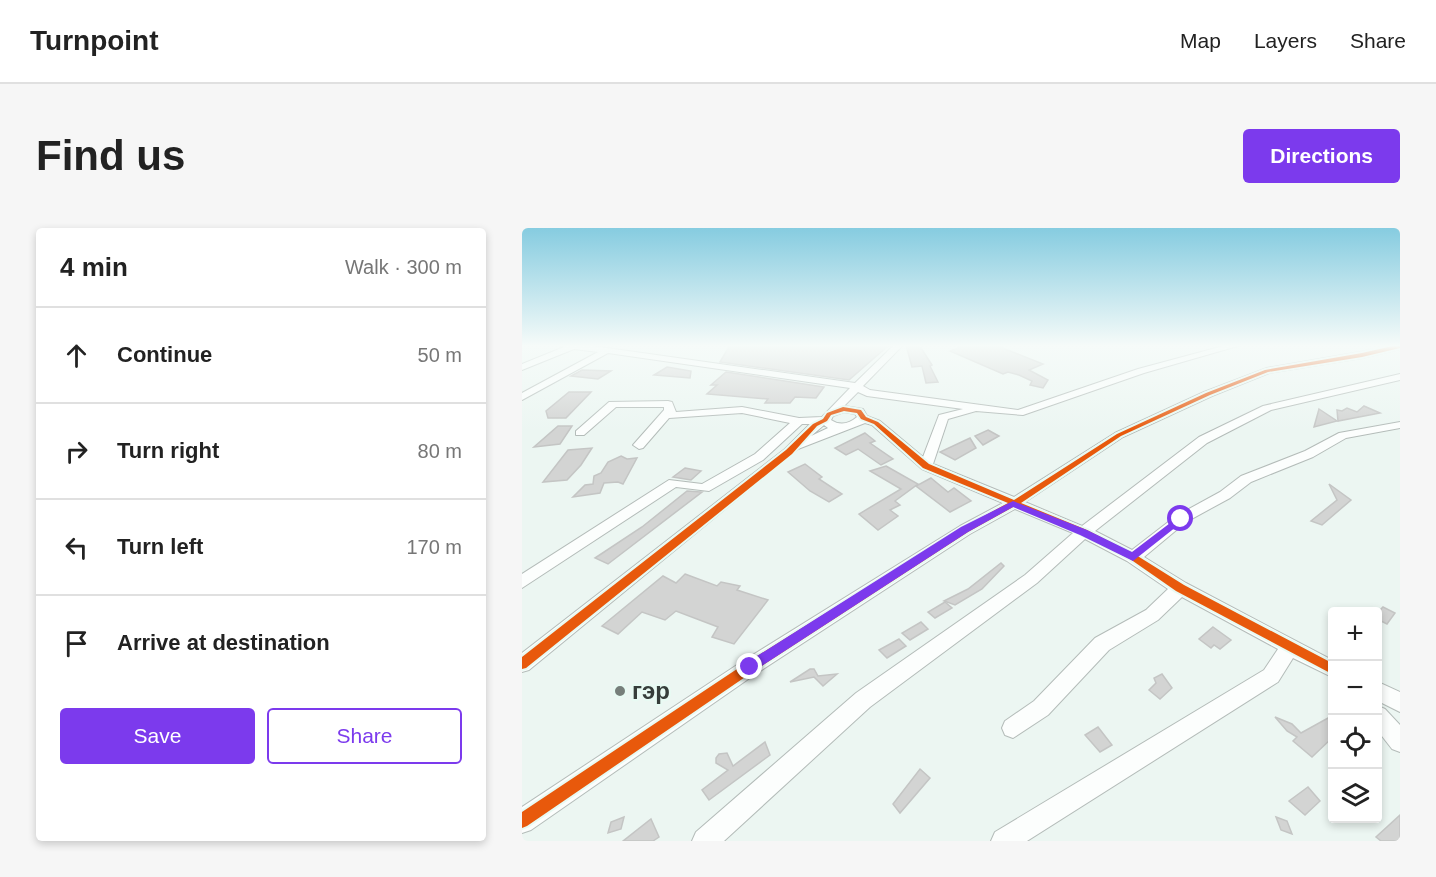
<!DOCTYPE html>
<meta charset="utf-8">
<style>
:root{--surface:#fff;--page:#f6f6f6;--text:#222;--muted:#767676;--line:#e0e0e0;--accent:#7c3aed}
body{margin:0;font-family:Helvetica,sans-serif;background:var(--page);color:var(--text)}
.controls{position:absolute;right:18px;bottom:18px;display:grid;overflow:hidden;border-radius:6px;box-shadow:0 3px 9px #0003}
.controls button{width:54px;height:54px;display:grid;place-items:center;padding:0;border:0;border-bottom:2px solid var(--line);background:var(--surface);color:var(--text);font:30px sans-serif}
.stop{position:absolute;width:18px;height:18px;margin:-14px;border:4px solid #7c3aed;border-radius:50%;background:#fff}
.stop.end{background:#7c3aed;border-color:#fff;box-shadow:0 2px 6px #0008}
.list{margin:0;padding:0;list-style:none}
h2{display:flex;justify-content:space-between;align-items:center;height:78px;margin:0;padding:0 24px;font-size:26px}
h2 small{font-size:20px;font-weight:400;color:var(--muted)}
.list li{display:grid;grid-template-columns:39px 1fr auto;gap:18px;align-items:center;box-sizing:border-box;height:96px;padding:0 24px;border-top:2px solid var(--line)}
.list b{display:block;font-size:22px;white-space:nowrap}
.list em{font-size:20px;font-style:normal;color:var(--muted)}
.actions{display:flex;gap:12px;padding:18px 24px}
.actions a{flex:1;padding:14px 0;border:2px solid var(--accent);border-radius:6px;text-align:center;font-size:21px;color:var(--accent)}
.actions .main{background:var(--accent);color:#fff}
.icon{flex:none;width:33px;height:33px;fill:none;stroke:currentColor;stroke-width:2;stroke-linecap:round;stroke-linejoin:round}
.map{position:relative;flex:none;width:878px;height:613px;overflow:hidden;border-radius:6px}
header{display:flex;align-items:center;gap:36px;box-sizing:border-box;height:84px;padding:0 30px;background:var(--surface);border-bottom:2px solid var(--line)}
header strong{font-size:28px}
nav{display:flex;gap:33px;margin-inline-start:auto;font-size:21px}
.intro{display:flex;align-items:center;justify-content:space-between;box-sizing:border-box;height:144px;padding:0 36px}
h1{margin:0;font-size:42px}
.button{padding:15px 27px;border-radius:6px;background:var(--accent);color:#fff;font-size:21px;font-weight:700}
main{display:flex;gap:36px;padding:0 36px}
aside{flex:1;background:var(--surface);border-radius:6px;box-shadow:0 3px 9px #0003}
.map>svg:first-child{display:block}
</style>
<header>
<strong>Turnpoint</strong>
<nav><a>Map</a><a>Layers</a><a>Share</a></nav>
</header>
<div class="intro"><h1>Find us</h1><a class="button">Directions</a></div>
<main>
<aside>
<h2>4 min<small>Walk · 300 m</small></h2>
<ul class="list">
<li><svg class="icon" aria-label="ahead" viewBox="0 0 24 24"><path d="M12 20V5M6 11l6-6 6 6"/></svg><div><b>Continue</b></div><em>50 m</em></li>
<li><svg class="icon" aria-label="right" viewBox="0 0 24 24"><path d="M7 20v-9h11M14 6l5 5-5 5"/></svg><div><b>Turn right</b></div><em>80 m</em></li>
<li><svg class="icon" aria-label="left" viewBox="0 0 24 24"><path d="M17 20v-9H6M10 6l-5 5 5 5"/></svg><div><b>Turn left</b></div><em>170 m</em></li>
<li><svg class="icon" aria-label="arrive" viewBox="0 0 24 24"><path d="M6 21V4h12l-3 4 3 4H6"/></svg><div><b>Arrive at destination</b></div></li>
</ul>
<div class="actions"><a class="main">Save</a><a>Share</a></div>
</aside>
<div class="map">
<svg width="878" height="613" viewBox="0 0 878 613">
<rect width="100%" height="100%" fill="#ecf6f2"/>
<!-- building -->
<g fill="#d3d4d3" stroke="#c4c5c4" stroke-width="1.5">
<path d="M208 117H367L327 152 198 134Z"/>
<path d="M384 117 399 120 410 137 408 138 416 154 404 155 400 138 390 139Z"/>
<path d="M443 117H473L521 136 507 142 526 152 521 160 508 157 510 153 497 147 486 144 481 146 428 123Z"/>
<path d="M145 139 169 143 168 150 132 147Z"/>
<path d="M60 142 89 143 76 151 49 148Z"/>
<path d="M204 144 302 159 294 170 273 169 268 175H243L246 171 185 166 195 157H189Z"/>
<path d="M47 164H69L44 190H26L24 183Z"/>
<path d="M842 178 858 185 816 193 815 182 820 183 825 180 835 184Z"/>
<path d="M797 181 815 193 792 199Z"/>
<path d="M36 198H50L38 216 12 219Z"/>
<path d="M466 202 477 208 461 217 453 208Z"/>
<path d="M343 205 353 213 348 215 371 231 359 237 336 221 324 227 313 220Z"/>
<path d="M448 210 454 220 433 232 418 224Z"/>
<path d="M70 220 59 237 45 252 21 254 46 222Z"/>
<path d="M99 228 105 231 115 230 101 256 96 254 82 255 78 265 51 269 63 257 71 256 72 248 79 245 86 234Z"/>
<path d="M283 236 300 249 297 251 320 266 307 274 288 263 266 244Z"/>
<path d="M364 238 396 256 373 273 378 277 368 282 376 288 356 302 337 286 379 261 348 243Z"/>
<path d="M163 240 179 243 169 252 151 249Z"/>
<path d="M409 250 426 264 432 260 449 273 428 284 394 258Z"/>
<path d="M807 256 829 272 800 297 789 293 815 272Z"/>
<path d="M165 263 180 264 86 336 73 330 120 299Z"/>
<path d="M479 335 482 338 460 361 433 377 422 373 446 361Z"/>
<path d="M163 346 195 358 199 354 218 358 215 362 246 372 212 416 190 409 196 399 154 383 143 392 120 384 96 406 80 398 141 348 154 355Z"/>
<path d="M423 374 430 380 413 390 406 384Z"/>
<path d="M861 379 873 385 865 396 855 391V385Z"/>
<path d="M399 394 406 401 388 412 380 405Z"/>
<path d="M691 399 709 412 698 421 692 417 689 420 677 411Z"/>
<path d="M377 411 384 418 365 430 357 422Z"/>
<path d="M288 441H292L296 448 315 446 301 458 292 449 268 454Z"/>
<path d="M640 446 650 460 638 471 627 462 634 455 632 450Z"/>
<path d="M753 489 770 496 779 505 806 490 810 495V510L790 529 771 513 775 509 765 503Z"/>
<path d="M576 499 590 517 578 524 563 507Z"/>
<path d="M243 514 248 527 187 572 180 562 206 542 194 535V530L197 526 205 525 211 538Z"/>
<path d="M398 541 408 550 378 585 371 576Z"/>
<path d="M786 559 798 573 783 587 767 573Z"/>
<path d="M878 587V613H859L854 609Z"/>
<path d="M102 589 99 601 86 605 89 594Z"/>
<path d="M754 589 765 593 770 606 759 602Z"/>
<path d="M129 591 137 609 131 613H101Z"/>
</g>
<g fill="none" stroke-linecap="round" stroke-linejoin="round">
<!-- minor casing -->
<g stroke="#b4bcb9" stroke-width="2">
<g id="minor">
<path d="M41 117H64L333 155 372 117H381L341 158 348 162 496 182 616 141 705 117H719L622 145 501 187 454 183 426 191 411 236 492 269 593 205 682 164 745 140 878 117V121L840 130 747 145 690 168 601 209 503 274 560 298 677 209 741 178 878 146V152L749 182 685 215 573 303 610 322 654 288 698 264 719 248 783 223 817 205 878 194V200L824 210 791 229 729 254 708 270 664 294 622 329 664 355 810 432V449L771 430 756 454 505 613H469L473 604 742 442 756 421 660 369 636 392 587 422 526 487 491 510 483 507 480 500 483 493 512 473 573 410 624 382 646 361 605 333 563 311 515 355 348 479 202 613H170L174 604 334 465 503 347 551 305 493 281 448 306 235 445 9 602 0 605V579L221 433 438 298 481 275 400 241 350 197 343 195 276 221 7 442 0 444V425L263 221 288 196H280L241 232 187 263 154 259 0 360V346L147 252 180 256 233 226 268 195 220 185 147 190 121 220 117 221 111 217 142 182V179H94L62 207H54V203L87 174 146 173 150 174 154 184 220 179 277 190 300 189 328 160 86 125 0 172V165L76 124 52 121 0 142V136L42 119ZM336 164 345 168 441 181 417 187 401 229 358 193 345 188 341 181 322 178ZM322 184 333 186 335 189C327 196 318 198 309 192L311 188ZM302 197 306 200 289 208Z"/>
<path d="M856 454 878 464V484L856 473Z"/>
<path d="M856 478 863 481 878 497V524L870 521 856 503Z"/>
</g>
</g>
<!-- minor -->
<use href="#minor" fill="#fcfefd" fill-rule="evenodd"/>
<!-- cycleway casing -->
<g stroke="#e8faf3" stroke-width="4">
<path id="cycleway" d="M875 117H878V120L840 129 746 144 688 167 599 208 499 275 565 302 614 327 662 357 810 435V446L654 363 608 331 559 306 493 278 446 304 232 443 5 598 0 600V584L224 435 440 300 486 275 401 240 352 196 339 191 335 185 322 183 309 187 305 193 295 198 270 226 4 440 0 441V429L264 222 291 196 301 191 305 185 321 179 339 182 344 189 356 194 407 236 492 272 595 206 684 165 743 142 840 125Z"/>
</g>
<!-- cycleway -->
<use href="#cycleway" fill="#e8590c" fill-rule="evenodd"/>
</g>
<!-- sky -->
<linearGradient id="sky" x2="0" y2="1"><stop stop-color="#86cce0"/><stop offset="0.58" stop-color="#f6fbf9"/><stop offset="1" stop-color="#f6fbf9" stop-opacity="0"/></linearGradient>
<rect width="878" height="203" fill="url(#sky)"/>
<!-- route -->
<path fill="#7c3aed" d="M491 273 565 302 610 324 656 289 664 291 611 333 558 307 491 279 446 304 232 443H224L222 439 224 435 439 299Z"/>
<!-- markers -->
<circle fill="#767e7a" stroke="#e8faf3" stroke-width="2" cx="98" cy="463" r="6"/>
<g text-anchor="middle" stroke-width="4.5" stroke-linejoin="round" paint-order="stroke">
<!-- near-poi labels -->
<g font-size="24" font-weight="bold" fill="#363d3a" stroke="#e8faf3" text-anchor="start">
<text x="110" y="471">гэр</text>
</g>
</g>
</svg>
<div class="controls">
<button>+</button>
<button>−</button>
<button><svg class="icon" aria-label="locate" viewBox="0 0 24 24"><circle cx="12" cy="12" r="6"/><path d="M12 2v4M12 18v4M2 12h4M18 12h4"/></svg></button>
<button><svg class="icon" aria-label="layers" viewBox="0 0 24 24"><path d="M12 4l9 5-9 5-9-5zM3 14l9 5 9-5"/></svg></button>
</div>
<div class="stop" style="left:659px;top:291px"></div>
<div class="stop end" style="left:228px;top:439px"></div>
</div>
</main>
